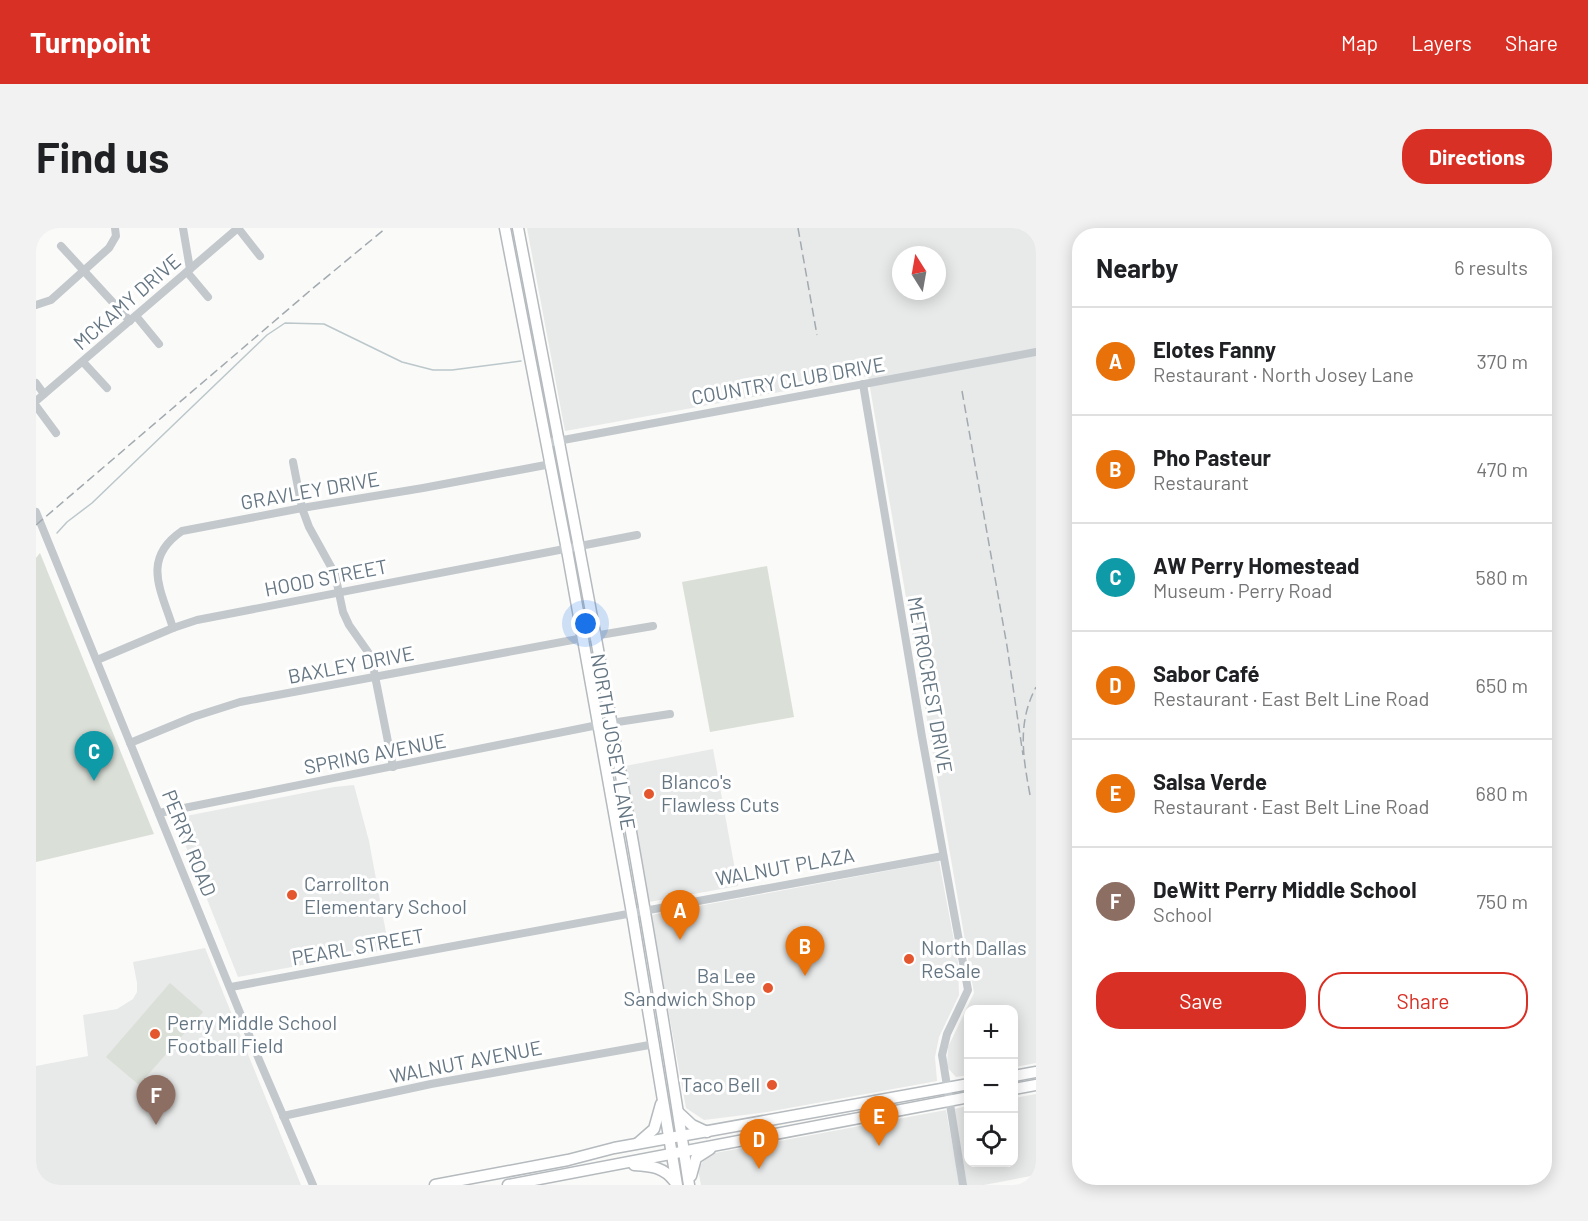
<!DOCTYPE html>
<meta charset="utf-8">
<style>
:root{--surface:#fff;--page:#f2f2f2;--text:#202124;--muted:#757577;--line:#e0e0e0;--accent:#d93025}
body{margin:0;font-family:Barlow,sans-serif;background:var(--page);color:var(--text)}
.controls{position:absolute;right:18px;bottom:18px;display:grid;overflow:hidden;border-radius:12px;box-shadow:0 3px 15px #0003}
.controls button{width:54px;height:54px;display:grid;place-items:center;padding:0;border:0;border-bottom:2px solid var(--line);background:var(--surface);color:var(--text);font:30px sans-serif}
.compass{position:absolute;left:856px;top:18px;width:54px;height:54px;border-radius:50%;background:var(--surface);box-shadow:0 3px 15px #0003;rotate:349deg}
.you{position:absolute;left:550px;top:396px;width:21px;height:21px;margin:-15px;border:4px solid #fff;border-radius:50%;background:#1a73e8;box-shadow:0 0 0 9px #1a73e833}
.badge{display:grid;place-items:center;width:39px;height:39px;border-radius:50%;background:var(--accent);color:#fff;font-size:20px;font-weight:700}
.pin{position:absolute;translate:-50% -50px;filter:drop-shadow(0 2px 3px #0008)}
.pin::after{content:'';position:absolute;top:32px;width:21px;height:18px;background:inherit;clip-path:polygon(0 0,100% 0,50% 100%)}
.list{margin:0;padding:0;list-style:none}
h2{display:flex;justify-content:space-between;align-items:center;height:78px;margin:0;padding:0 24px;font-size:26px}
h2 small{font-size:20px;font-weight:400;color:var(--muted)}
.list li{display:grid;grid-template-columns:39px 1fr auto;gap:18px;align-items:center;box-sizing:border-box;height:108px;padding:0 24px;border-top:2px solid var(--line)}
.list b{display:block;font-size:22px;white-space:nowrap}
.list p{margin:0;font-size:20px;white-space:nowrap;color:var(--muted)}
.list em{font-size:20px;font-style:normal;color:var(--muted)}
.actions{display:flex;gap:12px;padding:18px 24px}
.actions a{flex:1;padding:14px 0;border:2px solid var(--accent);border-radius:24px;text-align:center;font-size:21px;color:var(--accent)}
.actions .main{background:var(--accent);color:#fff}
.icon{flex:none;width:33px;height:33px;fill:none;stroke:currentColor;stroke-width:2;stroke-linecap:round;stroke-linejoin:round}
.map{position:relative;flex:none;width:1000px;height:957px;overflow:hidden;border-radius:24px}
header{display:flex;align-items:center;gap:36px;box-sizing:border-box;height:84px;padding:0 30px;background:var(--accent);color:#fff}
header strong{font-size:28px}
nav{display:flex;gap:33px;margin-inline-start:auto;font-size:21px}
.intro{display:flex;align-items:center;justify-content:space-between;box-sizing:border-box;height:144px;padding:0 36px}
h1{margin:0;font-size:42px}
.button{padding:15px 27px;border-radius:24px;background:var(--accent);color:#fff;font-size:21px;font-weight:700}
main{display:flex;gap:36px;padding:0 36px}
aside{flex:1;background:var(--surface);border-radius:24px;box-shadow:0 3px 15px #0003}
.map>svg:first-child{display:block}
</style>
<header>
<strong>Turnpoint</strong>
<nav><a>Map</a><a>Layers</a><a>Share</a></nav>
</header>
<div class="intro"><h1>Find us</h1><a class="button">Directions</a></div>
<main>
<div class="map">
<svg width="1000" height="957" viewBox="0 0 1000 957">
<rect width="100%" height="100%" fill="#fafaf8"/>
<!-- built -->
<g fill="#e8e9e9" fill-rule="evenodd">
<path d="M491 0H1000V835L978 839V782H933L932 847 920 849 911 839 912 819 938 765 832 148 529 203ZM865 27H901V63H865Z"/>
<path d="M677 521 702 658 613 674 589 538Z"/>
<path d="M318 557 333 613 353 721 202 749 139 591 150 588 298 559Z"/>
<path d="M903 633 922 734 923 767 903 809 899 829 901 853 731 884 668 892 650 880 615 687Z"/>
<path d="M169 720 265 957H0V838L52 828 47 787 81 781 97 771 101 764V755L97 734Z"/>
<path d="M1000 866V947L948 957H931L918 881 932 878 933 934H978V870Z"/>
<path d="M910 882 924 957H665L662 942 669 930 679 925Z"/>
</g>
<!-- green -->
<g fill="#dadfd7">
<path d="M4 325 118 606 0 634V330Z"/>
<path d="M731 338 758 489 674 504 646 354Z"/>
<path d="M134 755 167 784 103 857 70 829Z"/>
</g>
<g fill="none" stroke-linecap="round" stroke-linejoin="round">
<!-- stream -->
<path stroke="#bbc7cb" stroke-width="1.5" d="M21 305 31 294 56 275 231 107 249 95 288 96 366 134 397 142H416L485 133"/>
<!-- major casing -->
<g stroke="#b5babe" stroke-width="13">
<g id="major">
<path d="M469 0 531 322 596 685 641 957"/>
<path d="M482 0C543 318 605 637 653 957"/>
<path d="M978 848 1000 844"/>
<path d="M978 861 1000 857"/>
<path d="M642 884 656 897 671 904"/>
<path d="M602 915 618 901 625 876"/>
<path d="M598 937C616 938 628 939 639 954"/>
<path d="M655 948 660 930 674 921"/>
<path d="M399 957 532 932 578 920 933 856"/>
<path d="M472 957 933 869"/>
</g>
</g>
<!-- minor -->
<g stroke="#c3c8cc" stroke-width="8">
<path d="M147 0 154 41"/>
<path d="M25 18 94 93"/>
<path d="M151 44 172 69"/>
<path d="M0 77 15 72 73 20 80 8 79 0"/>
<path d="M100 88 123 116"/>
<path d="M47 134 71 160"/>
<path d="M0 155 8 166"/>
<path d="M827 156 886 509 932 762 911 806 906 827 927 957"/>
<path d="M0 173 202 0 224 28"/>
<path d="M0 178 20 205"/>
<path d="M511 215 1000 124"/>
<path d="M257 234 266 280 273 299 299 346 307 384 313 397 332 424 336 433 357 539"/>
<path d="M0 284 224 834 277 957"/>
<path d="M137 400C125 362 105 331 146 303L266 280 387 260 515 236"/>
<path d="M61 432 137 400 161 392 601 307"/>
<path d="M94 515 157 489 204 474 558 408 617 398"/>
<path d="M123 585 562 497 634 486"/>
<path d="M195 759 907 628"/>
<path d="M247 888 395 856 619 816"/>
</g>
<!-- major -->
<use href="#major" stroke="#fff" stroke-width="10"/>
<!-- rail -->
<g stroke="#a2aab0" stroke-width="1.5" stroke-dasharray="9 4.5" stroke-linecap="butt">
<path d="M762 0 781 107"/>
<path d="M926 163 971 418 987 527"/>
<path d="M0 297 276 61 350 0"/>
<path d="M994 567C987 529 981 495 1000 459"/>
</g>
</g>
<!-- markers -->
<g fill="#e4572e" stroke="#fff" stroke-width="2">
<circle cx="613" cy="566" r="6"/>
<circle cx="256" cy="667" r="6"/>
<circle cx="873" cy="731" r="6"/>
<circle cx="732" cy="760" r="6"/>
<circle cx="119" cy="806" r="6"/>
<circle cx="736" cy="857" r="6"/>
</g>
<g text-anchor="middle" stroke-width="6" stroke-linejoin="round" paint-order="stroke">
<!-- street labels -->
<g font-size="20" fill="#657683" stroke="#fff">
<text transform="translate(91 74) rotate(-41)" y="7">MCKAMY DRIVE</text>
<text transform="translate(752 153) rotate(-10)" y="7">COUNTRY CLUB DRIVE</text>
<text transform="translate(274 263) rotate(-10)" y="7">GRAVLEY DRIVE</text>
<text transform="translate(290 350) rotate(-11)" y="7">HOOD STREET</text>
<text transform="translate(315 437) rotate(-11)" y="7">BAXLEY DRIVE</text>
<text transform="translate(894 457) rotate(80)" y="7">METROCREST DRIVE</text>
<text transform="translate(577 514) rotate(80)" y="7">NORTH JOSEY LANE</text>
<text transform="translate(339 526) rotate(-11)" y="7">SPRING AVENUE</text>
<text transform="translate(153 615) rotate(68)" y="7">PERRY ROAD</text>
<text transform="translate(749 639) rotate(-10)" y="7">WALNUT PLAZA</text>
<text transform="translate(322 719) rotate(-10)" y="7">PEARL STREET</text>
<text transform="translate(430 834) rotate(-11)" y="7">WALNUT AVENUE</text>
</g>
<!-- poi labels -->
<g font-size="20" fill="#657683" stroke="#fff" text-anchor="start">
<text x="625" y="561">Blanco's<tspan x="625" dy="23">Flawless Cuts</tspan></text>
<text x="268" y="663">Carrollton<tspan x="268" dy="23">Elementary School</tspan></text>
<text x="885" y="727">North Dallas<tspan x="885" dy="23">ReSale</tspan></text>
<text x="720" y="755" text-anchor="end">Ba Lee<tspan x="720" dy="23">Sandwich Shop</tspan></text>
<text x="131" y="802">Perry Middle School<tspan x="131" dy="23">Football Field</tspan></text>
<text x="724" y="864" text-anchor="end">Taco Bell</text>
</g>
</g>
</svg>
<div class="controls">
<button>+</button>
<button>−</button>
<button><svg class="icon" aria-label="locate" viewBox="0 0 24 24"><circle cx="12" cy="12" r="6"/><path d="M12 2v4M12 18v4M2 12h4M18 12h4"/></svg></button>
</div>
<svg class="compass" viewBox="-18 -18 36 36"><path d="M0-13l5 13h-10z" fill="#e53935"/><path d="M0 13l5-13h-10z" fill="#757577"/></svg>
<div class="you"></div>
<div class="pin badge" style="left:644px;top:712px;background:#e8710a">A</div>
<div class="pin badge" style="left:769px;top:748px;background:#e8710a">B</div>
<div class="pin badge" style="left:58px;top:553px;background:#0f9aa8">C</div>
<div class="pin badge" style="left:723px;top:941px;background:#e8710a">D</div>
<div class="pin badge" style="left:843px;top:918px;background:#e8710a">E</div>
<div class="pin badge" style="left:120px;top:897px;background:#8d6e63">F</div>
</div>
<aside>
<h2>Nearby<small>6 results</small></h2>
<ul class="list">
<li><span class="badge" style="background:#e8710a">A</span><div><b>Elotes Fanny</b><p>Restaurant · North Josey Lane</p></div><em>370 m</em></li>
<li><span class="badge" style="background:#e8710a">B</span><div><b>Pho Pasteur</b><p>Restaurant</p></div><em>470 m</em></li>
<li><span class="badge" style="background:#0f9aa8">C</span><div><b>AW Perry Homestead</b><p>Museum · Perry Road</p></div><em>580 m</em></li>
<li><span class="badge" style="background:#e8710a">D</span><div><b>Sabor Café</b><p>Restaurant · East Belt Line Road</p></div><em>650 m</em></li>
<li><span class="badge" style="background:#e8710a">E</span><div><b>Salsa Verde</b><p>Restaurant · East Belt Line Road</p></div><em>680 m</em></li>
<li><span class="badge" style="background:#8d6e63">F</span><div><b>DeWitt Perry Middle School</b><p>School</p></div><em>750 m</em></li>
</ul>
<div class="actions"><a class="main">Save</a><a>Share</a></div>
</aside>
</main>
